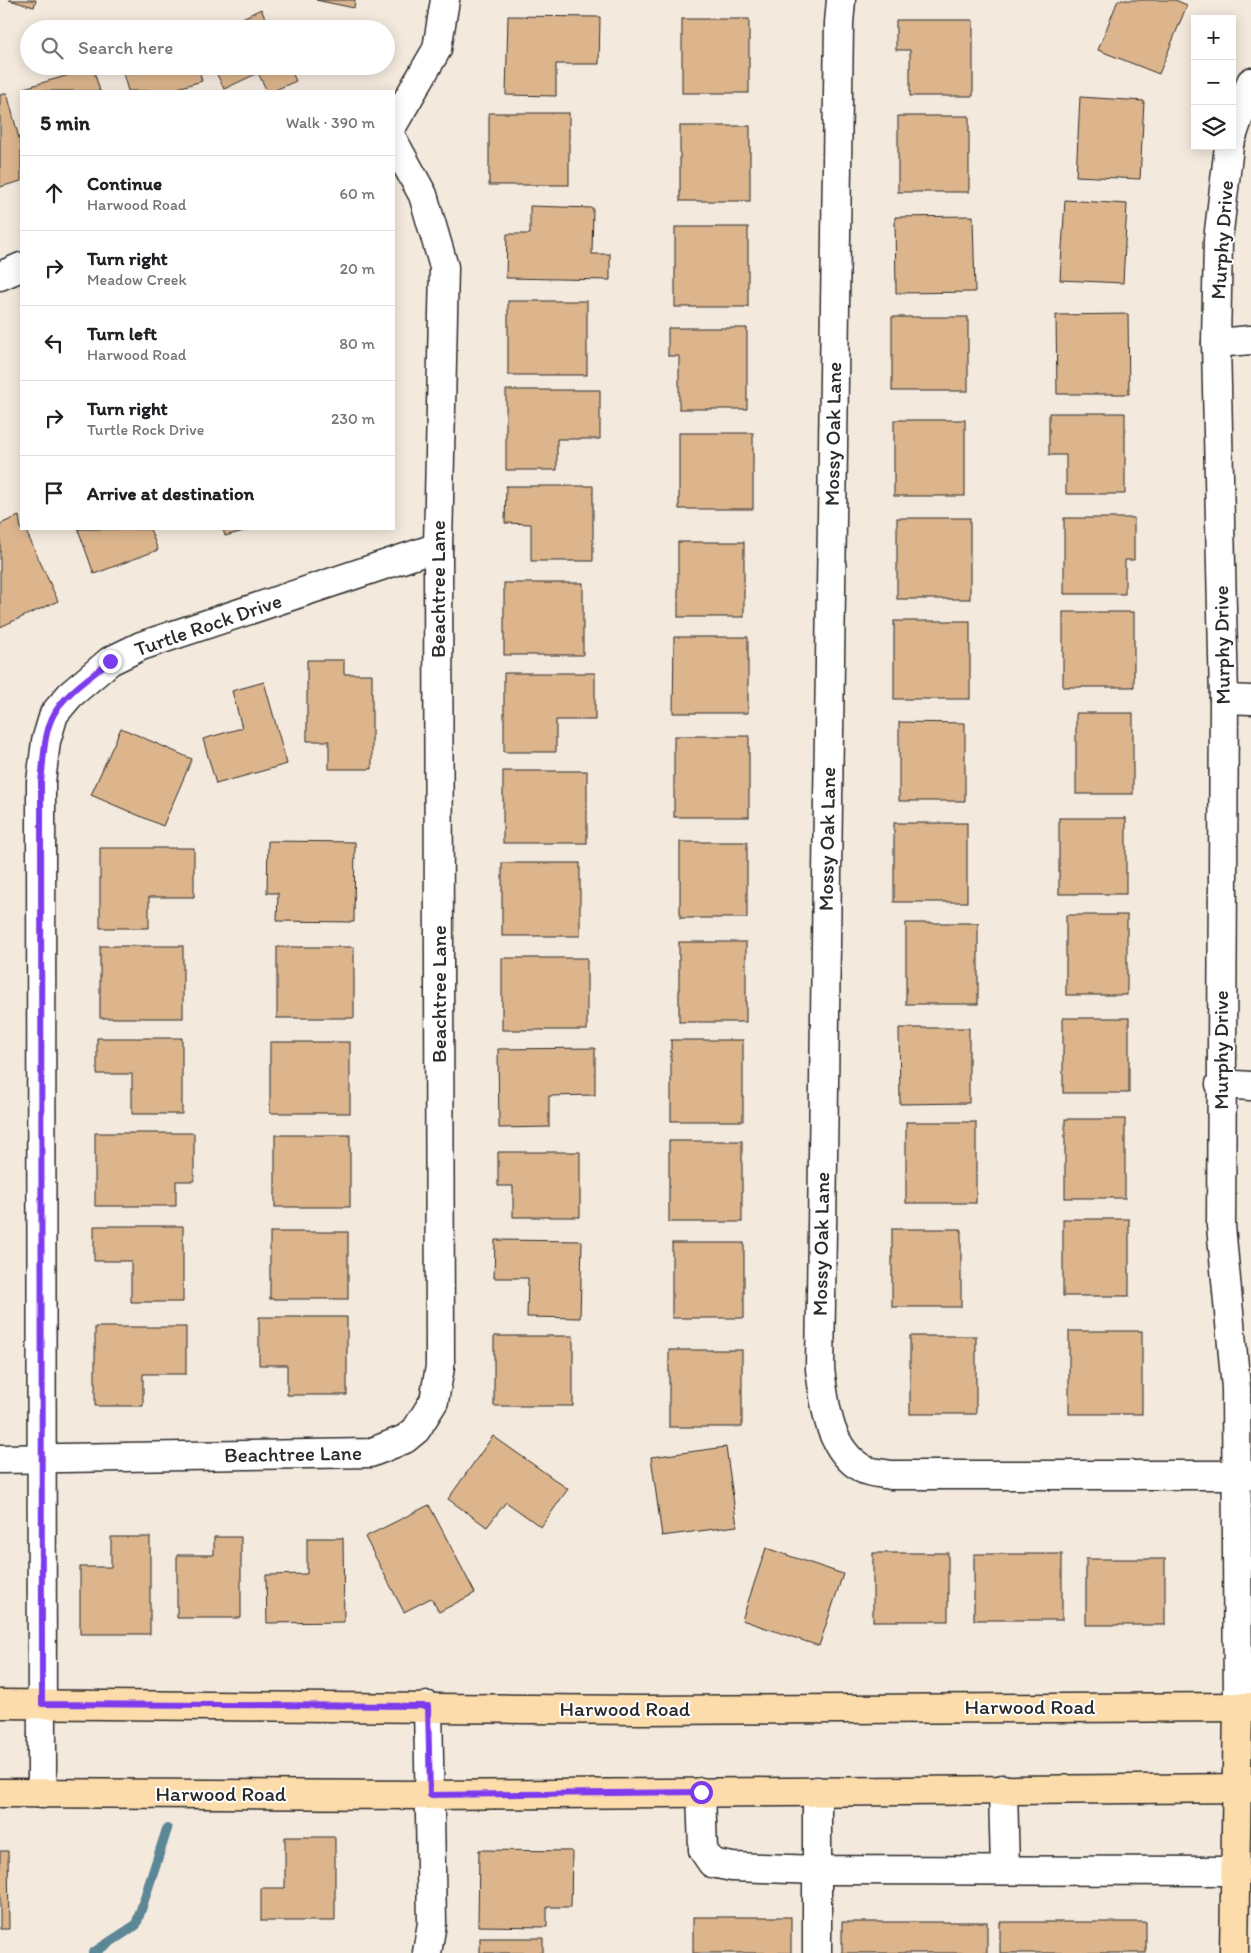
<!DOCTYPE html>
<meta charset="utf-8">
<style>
:root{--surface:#fff;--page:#f2f2f2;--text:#202124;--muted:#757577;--line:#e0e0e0}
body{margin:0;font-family:Itim,sans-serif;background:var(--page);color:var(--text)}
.controls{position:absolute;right:15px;top:15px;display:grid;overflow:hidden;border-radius:0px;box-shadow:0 2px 12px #0003}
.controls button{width:45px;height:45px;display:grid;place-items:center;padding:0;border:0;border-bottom:1px solid var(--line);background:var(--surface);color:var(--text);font:25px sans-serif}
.stop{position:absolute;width:15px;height:15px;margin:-11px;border:4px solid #7c3aed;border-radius:50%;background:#fff}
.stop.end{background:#7c3aed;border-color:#fff;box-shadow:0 1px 5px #0008}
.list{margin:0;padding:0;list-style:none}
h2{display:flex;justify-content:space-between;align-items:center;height:65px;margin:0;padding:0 20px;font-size:21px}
h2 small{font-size:16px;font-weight:400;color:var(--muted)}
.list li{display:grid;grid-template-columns:32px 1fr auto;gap:15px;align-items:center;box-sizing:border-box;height:75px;padding:0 20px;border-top:1px solid var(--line)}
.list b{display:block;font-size:19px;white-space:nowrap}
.list p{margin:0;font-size:16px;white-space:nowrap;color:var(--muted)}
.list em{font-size:16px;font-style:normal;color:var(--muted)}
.icon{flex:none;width:28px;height:28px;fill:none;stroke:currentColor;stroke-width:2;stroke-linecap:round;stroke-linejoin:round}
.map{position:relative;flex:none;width:1251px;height:1953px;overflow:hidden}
.search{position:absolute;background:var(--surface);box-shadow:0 2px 12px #0003;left:20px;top:20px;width:375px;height:55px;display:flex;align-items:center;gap:12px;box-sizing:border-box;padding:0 18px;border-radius:28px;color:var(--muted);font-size:19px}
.panel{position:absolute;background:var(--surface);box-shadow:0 2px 12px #0003;left:20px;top:90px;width:375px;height:440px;border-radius:0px}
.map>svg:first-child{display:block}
</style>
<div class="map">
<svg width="1251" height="1953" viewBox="0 0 1251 1953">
<rect width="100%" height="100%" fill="#f4e9dd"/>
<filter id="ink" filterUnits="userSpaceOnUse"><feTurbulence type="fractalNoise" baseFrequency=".02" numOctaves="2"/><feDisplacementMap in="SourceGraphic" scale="10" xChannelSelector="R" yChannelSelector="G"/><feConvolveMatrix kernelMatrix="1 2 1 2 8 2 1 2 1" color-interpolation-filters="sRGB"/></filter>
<g filter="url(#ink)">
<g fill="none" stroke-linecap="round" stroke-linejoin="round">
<!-- stream -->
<path stroke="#5c8796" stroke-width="10" d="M93 1953 136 1925 167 1829"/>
</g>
<!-- building -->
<g fill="#dcb58d" stroke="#2b2b2b">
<path d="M9 0H36L34 7Z"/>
<path d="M316 0H355L354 8Z"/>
<path d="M1118 0H1175L1187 5 1159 74 1098 50Z"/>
<path d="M261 9 270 29H220Z"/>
<path d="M508 16 600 17 599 64H556V96L506 95Z"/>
<rect x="682" y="19" width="67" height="74"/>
<path d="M896 20H973V96H910V50H896Z"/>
<path d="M121 66H198L202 81 167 91H128Z"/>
<path d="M213 66H289L296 81 273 91H267L258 73 224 89Z"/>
<path d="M93 68 100 91H25L24 88Z"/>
<path d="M7 93 21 146V181L0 187V95Z"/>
<path d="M1080 97 1144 101 1140 179 1076 176Z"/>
<rect x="489" y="113" width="80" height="72"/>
<rect x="898" y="116" width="71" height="76"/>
<rect x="680" y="126" width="70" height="75"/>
<path d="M1065 200 1127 204 1123 283 1060 280Z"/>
<path d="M530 206 593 208 592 254H610V280L506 278 507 234H530Z"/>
<path d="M973 216 975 292 896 293 895 217Z"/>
<rect x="675" y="227" width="73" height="80"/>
<rect x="508" y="301" width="79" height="74"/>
<path d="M1128 314 1129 394H1057L1056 315Z"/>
<rect x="892" y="317" width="76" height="74"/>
<path d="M668 328H747V409H679V356H668Z"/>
<path d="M506 390H600V439H557V470H506Z"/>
<path d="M1049 413H1125V494H1066V455H1049Z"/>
<rect x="894" y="420" width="71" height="76"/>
<rect x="679" y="433" width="74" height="76"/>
<path d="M506 486H593V561H531V524L505 523Z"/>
<path d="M19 516 21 529H25L58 601 0 627V524Z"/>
<rect x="897" y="518" width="73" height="81"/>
<path d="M1064 518H1134V560H1125V594H1064Z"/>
<path d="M78 529H150L158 550 94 574Z"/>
<path d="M223 529H251L225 536Z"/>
<rect x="678" y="542" width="66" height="75"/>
<rect x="504" y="583" width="79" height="72"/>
<rect x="1063" y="612" width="71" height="75"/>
<rect x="894" y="621" width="76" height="78"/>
<path d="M674 637H748V713H673Z"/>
<path d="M307 660H344V674H372V769H329V741H307Z"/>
<path d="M504 673H595V720H556V752H504Z"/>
<path d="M264 682 287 764 216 784 203 739 242 728 232 691Z"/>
<rect x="1076" y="713" width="57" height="81"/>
<path d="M899 722 965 723V801H899Z"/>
<path d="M121 728 192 759 163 826 91 795Z"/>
<rect x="674" y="736" width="75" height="81"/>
<rect x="503" y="771" width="84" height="72"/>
<rect x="1059" y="818" width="67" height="76"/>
<rect x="894" y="823" width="73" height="79"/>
<path d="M268 841 355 842 354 922 277 921 278 893H267Z"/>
<rect x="680" y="842" width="67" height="76"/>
<path d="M100 848H194V897H149V928H100Z"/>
<rect x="502" y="863" width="78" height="73"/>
<rect x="1066" y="915" width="61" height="80"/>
<rect x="906" y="923" width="72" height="81"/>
<rect x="679" y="942" width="67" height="80"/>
<rect x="100" y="946" width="83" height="72"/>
<rect x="277" y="947" width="77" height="71"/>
<rect x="502" y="958" width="85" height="72"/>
<rect x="1063" y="1018" width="66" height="75"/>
<path d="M899 1028H969V1103L900 1104Z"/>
<path d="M97 1038H182V1114H132V1074H97Z"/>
<rect x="671" y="1040" width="72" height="81"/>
<rect x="270" y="1042" width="80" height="71"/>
<path d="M595 1048V1095L549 1096V1127L499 1128 498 1049Z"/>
<rect x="1065" y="1119" width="60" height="79"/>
<rect x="906" y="1122" width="70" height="81"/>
<path d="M95 1133H194V1181H176V1206H95Z"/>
<rect x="275" y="1135" width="75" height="72"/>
<rect x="669" y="1141" width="73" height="81"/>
<path d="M498 1152H580V1217H513V1186H498Z"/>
<rect x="1063" y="1219" width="66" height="77"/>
<path d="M94 1226H183V1302H131V1261H94Z"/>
<rect x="892" y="1229" width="69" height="78"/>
<rect x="270" y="1232" width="78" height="67"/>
<path d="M495 1240 582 1241 580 1318 527 1317 528 1278H494Z"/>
<rect x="672" y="1243" width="72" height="75"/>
<path d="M259 1317H347V1395H287V1365H259Z"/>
<path d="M95 1327H186V1374H143V1406H95Z"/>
<rect x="1069" y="1331" width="73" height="83"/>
<rect x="494" y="1336" width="79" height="70"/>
<rect x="910" y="1336" width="66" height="78"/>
<rect x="669" y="1350" width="73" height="77"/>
<path d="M493 1436 568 1489 541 1527 506 1502 487 1527 448 1499Z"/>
<path d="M726 1447 737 1526 662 1536 651 1457Z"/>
<path d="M429 1505 475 1593 439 1612 431 1598 404 1612 365 1537Z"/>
<path d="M111 1537H150V1634H80V1567H111Z"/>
<path d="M214 1537H241V1618H177V1555H214Z"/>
<path d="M307 1538H343L344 1622 267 1623 266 1575 307 1574Z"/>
<path d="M766 1548 843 1574 819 1646 742 1620Z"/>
<rect x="873" y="1553" width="75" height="68"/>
<rect x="974" y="1554" width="88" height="66"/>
<rect x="1086" y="1559" width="79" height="66"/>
<path d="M285 1837H335V1921H261V1888H285Z"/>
<path d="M479 1850 572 1851 571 1907H547V1927L478 1926Z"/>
<path d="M0 1851H8L9 1929H0Z"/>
<rect x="693" y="1917" width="98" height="36"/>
<rect x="842" y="1922" width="145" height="31"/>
<rect x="1000" y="1922" width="146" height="31"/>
<rect x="480" y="1938" width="63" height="15"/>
</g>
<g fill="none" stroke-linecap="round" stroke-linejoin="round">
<!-- minor casing -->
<g stroke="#2b2b2b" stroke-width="31">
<g id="minor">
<path d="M841 0 839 23 820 1369C825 1405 828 1449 863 1469 870 1473 882 1473 890 1475H1251"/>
<path d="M394 123 437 49 445 0"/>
<path d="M1232 137 1251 82"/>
<path d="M1229 146 1218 240 1216 343 1224 699 1221 1226 1236 1388 1238 1707"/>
<path d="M0 276 21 267"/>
<path d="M1216 343 1251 340"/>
<path d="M1224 699 1251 700"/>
<path d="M1220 1084 1251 1086"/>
<path d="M0 1459 370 1453 405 1439 416 1430 434 1401 440 1367 438 547 444 267 423 195 394 142"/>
<path d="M1003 1789 1005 1870"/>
<path d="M817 1791V1953"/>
<path d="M701 1792 703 1850 712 1863 732 1867 817 1870 1234 1871"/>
<path d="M42 1794 41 782 46 741 54 714 70 695 110 661 141 646 438 547"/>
<path d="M427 1953 432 1923 428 1706"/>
</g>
</g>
<!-- major casing -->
<g stroke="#2b2b2b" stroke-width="31">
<g id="major">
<path d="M0 1704 640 1710 1251 1707"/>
<path d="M0 1793 430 1795 1251 1788"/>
<path d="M1234 1953 1238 1707"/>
</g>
</g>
<!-- minor -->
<use href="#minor" stroke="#fff" stroke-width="28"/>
<!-- major -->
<use href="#major" stroke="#fddcac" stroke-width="28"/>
</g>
</g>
<g fill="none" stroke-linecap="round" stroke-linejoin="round" filter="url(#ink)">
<!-- route -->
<path stroke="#7c3aed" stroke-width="6" d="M110 661C91 677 66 692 54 714 43 734 44 760 41 782L42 1704 428 1706 430 1795 701 1792"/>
</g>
<g text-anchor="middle" stroke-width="4" stroke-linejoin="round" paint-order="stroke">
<!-- street labels -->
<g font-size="21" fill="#2b2b2b" stroke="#fff">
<text transform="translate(1222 240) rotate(-86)" y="7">Murphy Drive</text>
<text transform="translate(833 434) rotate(-89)" y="7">Mossy Oak Lane</text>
<text transform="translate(438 589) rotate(-90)" y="7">Beachtree Lane</text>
<text transform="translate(208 625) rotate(-19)" y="7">Turtle Rock Drive</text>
<text transform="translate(1222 645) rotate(-91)" y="7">Murphy Drive</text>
<text transform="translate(827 839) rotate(-89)" y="7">Mossy Oak Lane</text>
<text transform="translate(439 994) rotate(-90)" y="7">Beachtree Lane</text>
<text transform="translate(1221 1050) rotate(-90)" y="7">Murphy Drive</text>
<text transform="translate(821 1244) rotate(-89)" y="7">Mossy Oak Lane</text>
<text transform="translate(293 1454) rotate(-1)" y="7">Beachtree Lane</text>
<text x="1030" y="1714">Harwood Road</text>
<text x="625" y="1716">Harwood Road</text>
<text x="221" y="1801">Harwood Road</text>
</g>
</g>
</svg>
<div class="controls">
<button>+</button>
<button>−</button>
<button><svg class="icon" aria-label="layers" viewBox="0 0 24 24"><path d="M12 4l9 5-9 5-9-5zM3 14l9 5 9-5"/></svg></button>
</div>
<div class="stop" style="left:701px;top:1792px"></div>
<div class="stop end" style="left:110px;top:661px"></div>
<div class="search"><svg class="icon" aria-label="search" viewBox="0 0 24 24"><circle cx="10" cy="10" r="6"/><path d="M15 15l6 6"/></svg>Search here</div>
<section class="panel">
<h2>5 min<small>Walk · 390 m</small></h2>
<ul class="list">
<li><svg class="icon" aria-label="ahead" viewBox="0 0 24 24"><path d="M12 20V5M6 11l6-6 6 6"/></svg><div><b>Continue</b><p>Harwood Road</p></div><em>60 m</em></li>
<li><svg class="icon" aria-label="right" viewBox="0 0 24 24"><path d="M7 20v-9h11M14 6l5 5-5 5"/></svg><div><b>Turn right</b><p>Meadow Creek</p></div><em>20 m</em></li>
<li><svg class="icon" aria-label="left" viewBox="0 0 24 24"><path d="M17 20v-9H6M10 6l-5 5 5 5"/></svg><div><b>Turn left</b><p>Harwood Road</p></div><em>80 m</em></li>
<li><svg class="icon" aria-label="right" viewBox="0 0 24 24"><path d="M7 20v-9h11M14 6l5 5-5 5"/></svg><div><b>Turn right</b><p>Turtle Rock Drive</p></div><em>230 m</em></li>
<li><svg class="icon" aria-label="arrive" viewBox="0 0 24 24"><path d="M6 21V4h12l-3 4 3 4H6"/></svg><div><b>Arrive at destination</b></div></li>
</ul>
</section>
</div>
